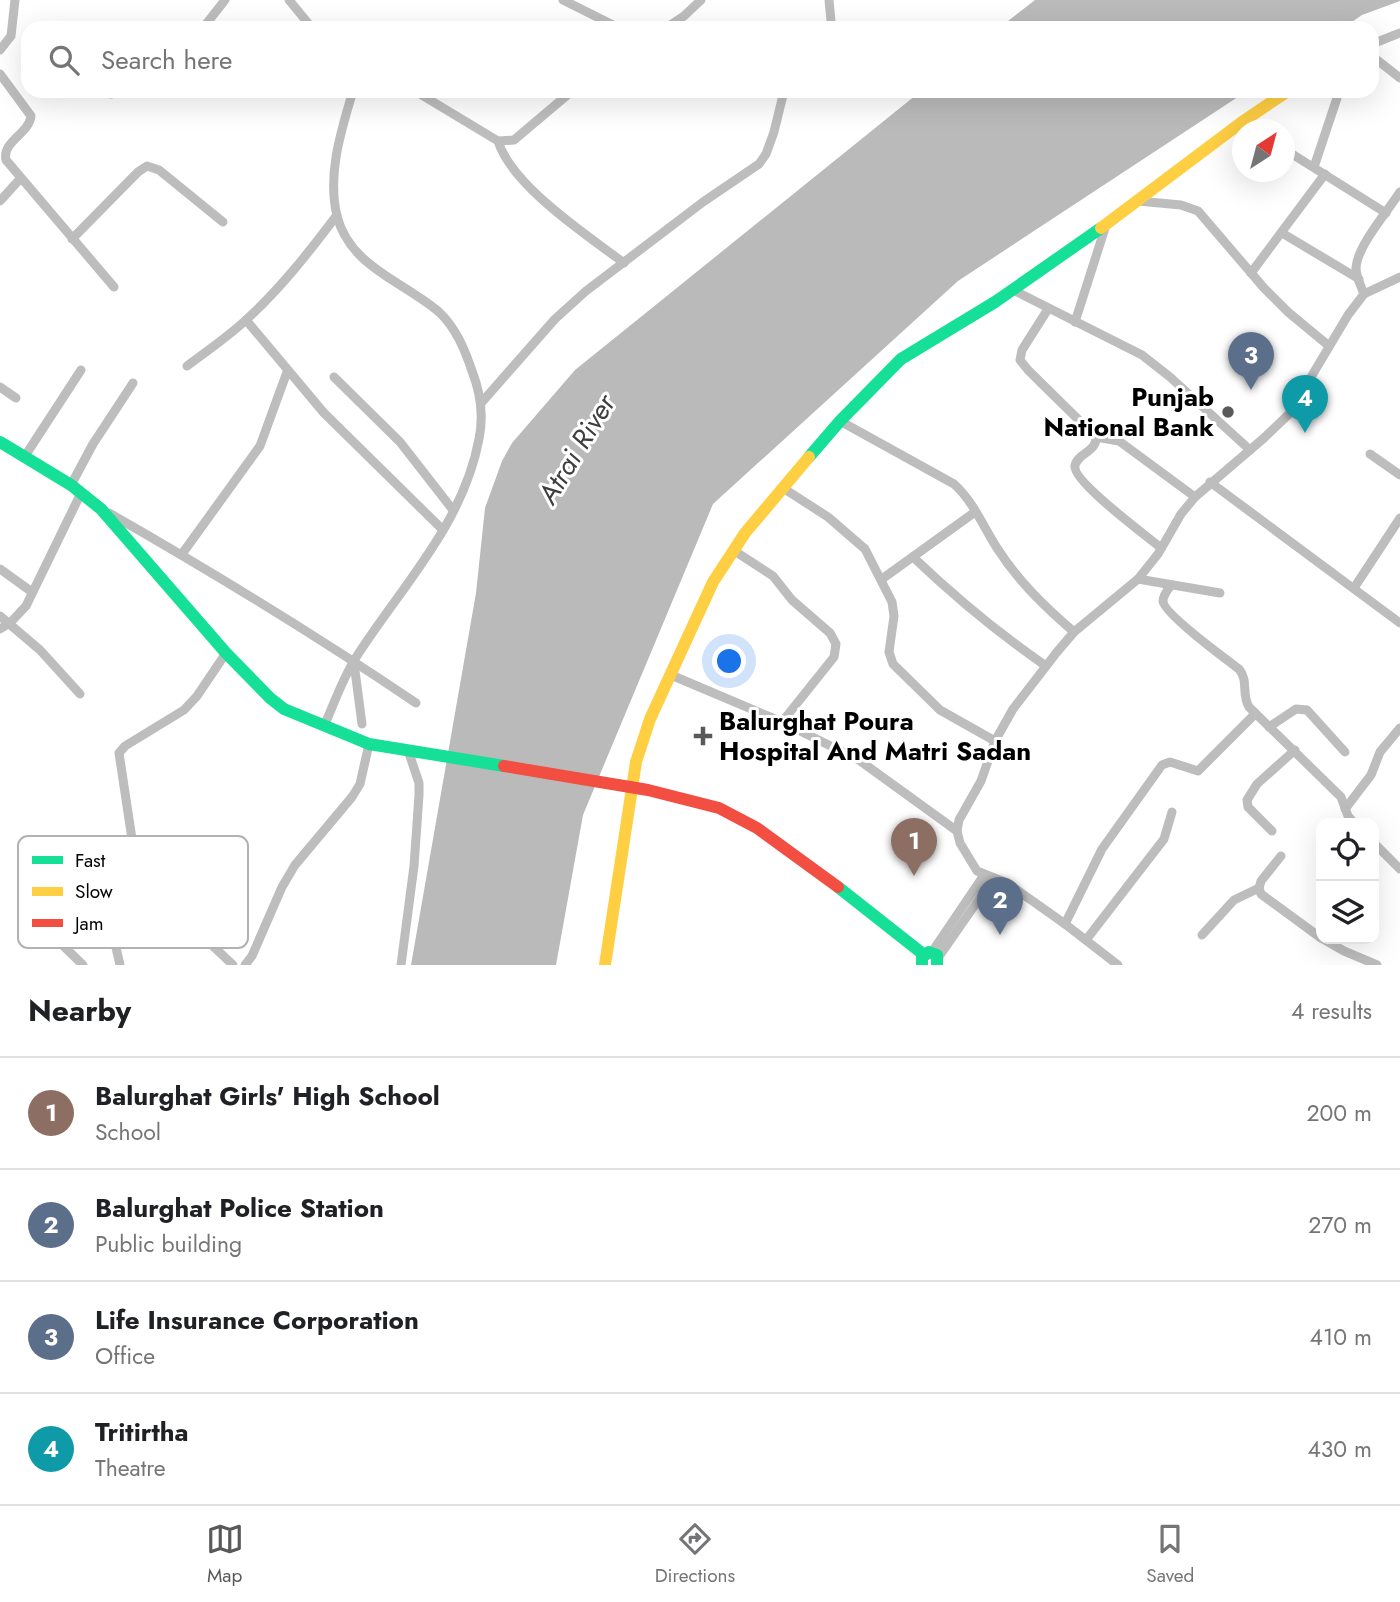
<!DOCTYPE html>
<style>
:root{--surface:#fff;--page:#f6f6f6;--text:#202124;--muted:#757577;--line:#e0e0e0;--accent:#595959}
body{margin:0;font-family:Jost,sans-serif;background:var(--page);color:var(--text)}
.controls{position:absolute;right:21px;bottom:21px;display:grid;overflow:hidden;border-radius:14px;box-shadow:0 7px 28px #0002}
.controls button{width:63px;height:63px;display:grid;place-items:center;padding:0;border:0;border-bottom:2px solid var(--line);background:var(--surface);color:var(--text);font:35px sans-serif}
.compass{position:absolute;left:1232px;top:119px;width:63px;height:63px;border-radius:50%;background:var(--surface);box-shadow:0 7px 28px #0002;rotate:36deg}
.you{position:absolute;left:730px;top:662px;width:24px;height:24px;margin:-18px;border:5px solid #fff;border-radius:50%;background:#1a73e8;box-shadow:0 0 0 10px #1a73e833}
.badge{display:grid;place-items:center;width:46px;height:46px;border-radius:50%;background:var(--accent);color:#fff;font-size:23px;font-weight:700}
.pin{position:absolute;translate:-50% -58px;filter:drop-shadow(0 2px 4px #0008)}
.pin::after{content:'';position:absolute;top:37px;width:24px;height:21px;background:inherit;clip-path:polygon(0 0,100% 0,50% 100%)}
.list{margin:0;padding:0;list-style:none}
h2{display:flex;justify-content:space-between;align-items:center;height:91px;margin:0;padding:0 28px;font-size:30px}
h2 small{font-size:23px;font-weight:400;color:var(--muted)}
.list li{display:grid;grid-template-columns:46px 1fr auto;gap:21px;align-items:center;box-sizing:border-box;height:112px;padding:0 28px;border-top:2px solid var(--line)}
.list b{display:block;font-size:26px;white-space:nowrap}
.list p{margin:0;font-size:23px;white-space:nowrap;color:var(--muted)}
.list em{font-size:23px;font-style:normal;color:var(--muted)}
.icon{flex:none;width:38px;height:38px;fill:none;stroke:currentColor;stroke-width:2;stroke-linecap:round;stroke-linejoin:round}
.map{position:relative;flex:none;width:1400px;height:965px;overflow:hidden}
.search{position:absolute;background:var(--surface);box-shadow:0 7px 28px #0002;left:21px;right:21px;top:21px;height:77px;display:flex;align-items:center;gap:18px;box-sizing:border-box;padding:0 24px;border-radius:21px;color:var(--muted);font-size:26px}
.sheet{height:539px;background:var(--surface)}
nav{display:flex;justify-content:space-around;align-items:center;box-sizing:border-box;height:98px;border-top:2px solid var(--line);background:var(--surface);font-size:19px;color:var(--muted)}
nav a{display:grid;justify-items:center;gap:4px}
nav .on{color:var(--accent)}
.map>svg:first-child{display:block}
</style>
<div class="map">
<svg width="1400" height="965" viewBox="0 0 1400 965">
<rect width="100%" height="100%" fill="#fff"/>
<!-- water -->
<g fill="#bababa">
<path d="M1035 0H1400V1L1362 15 1343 28H999Z"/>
<path d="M921 91H1247L958 281 713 504 583 815 556 965H411L476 593 485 508 502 461 512 443 575 370Z"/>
</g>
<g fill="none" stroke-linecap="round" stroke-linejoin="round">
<!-- street -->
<g stroke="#bdbdbd" stroke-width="9">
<path d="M289 0 312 28"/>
<path d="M563 0 619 28"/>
<path d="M203 28 225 0"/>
<path d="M666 28 684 16 701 0"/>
<path d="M829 28 831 21 829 0"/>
<path d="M1372 44 1400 33"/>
<path d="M0 50 11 36 15 0"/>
<path d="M1372 56 1400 78"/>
<path d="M0 74 31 116C29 134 2 141 6 160L114 287"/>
<path d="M415 91 498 141 514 140 572 91"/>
<path d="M111 94 114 91"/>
<path d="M1242 122 1254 130"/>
<path d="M498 141C512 186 587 235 624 263"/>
<path d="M1284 149 1386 213"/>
<path d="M1314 167 1337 98"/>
<path d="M0 201 20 179"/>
<path d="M1138 201 1181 205 1198 211 1264 288 1288 312 1329 346"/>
<path d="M1282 233 1359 279"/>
<path d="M72 239 138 172 147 166 159 170 223 222"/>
<path d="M1251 273 1325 174"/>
<path d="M1013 290 1142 355 1170 377 1250 450"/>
<path d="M1364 294C1361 286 1356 277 1356 268 1357 246 1388 211 1400 192"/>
<path d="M1048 309 1022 350 1020 360 1028 370 1096 437C1097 452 1077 453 1075 466 1072 481 1148 537 1161 548"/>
<path d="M246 320 324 413 443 530"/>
<path d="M1075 322 1106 225"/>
<path d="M187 366C207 351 229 336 247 319 281 288 309 252 337 215"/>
<path d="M334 377 400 442 453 510"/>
<path d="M0 387 16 398"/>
<path d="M482 402 555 319 586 291 703 202 759 164 766 154 774 132 784 91"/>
<path d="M840 421 954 484C973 501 983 526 997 548 1018 581 1044 606 1074 632"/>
<path d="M1096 437 1119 441 1195 497"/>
<path d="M1370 454 1400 475"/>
<path d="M25 456 81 370"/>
<path d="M1210 482 1400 623"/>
<path d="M71 485 93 444 133 383"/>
<path d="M783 488 828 517 865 549 892 602 894 616 889 652 893 664 940 710 995 741"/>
<path d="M109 513C214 573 317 636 416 703"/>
<path d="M733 550 773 576 792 600 830 633 836 644 834 657 782 722"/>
<path d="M182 554 260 446 287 372"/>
<path d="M913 557C955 597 998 633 1046 666"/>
<path d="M0 569 32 592"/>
<path d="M882 579 975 512"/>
<path d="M1138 579 1220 593"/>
<path d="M1171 585C1168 589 1163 596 1163 601 1163 613 1227 660 1239 669 1249 681 1241 694 1249 707L1341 797 1348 816 1354 823"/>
<path d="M1354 588 1400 518"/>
<path d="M0 616 40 650 80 694"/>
<path d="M0 629 10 623 26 606 81 493"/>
<path d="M226 653 197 696 184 710 125 746 119 753 134 852 176 911 233 965"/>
<path d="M354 663 362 724"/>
<path d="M671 675 782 722 859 760 957 831"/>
<path d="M324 726C334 704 342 680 355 659 400 588 463 525 479 439 484 415 481 394 472 371 465 350 456 328 439 312 403 281 350 267 337 216 327 174 341 131 353 91"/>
<path d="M1269 727 1296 709 1307 710 1345 752"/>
<path d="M1345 809 1371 775 1380 752 1400 728"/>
<path d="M1272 831 1248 807 1247 800 1257 784 1295 750"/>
<path d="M1374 843 1400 869"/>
<path d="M1281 856 1261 881 1259 888 1261 894 1321 938"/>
<path d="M119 898 114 939 120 965"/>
<path d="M1065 924 1102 849 1162 765 1170 762 1198 771 1255 714"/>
<path d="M48 931 83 965"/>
<path d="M1202 935 1234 900 1259 888"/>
<path d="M1323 939 1344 951 1377 965"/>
<path d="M1086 940 1164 839 1172 812"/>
<path d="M932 952 984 875"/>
<path d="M938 958 979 899 990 878"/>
<path d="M245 965 252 956 282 887 295 865 352 797 360 784 369 744"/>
<path d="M401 965 414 866 419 795V783L408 750"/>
<path d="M1118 965 1065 924 1007 883 977 871 960 843 957 831 959 820 981 781 995 741 1013 709 1057 652 1074 632 1138 579 1158 554 1181 514 1195 497 1264 438 1289 414 1348 315 1364 294 1400 277"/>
</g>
<!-- fast -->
<g stroke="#16e098" stroke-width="12">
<path d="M0 442 71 485 101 509 226 653 270 698 284 709 369 744 504 766"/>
<path d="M809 457 840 421 901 359 995 302 1101 228"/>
<path d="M838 887 923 954"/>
<path d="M922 965V957L929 952 937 955V965"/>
</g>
<!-- slow -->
<g stroke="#ffcf43" stroke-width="12">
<path d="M1101 228 1242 122 1288 91"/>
<path d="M605 965 636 762 650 719 713 582 745 533 809 457"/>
</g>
<!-- jam -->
<path stroke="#f24e42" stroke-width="12" d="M504 766 648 790 719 808 757 828 838 887"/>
</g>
<!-- markers -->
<g fill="#595959" stroke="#fff" stroke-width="2.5">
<circle cx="1228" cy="412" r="7"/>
<path d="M699.5 725.5h7v7h7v7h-7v7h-7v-7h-7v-7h7z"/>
</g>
<g text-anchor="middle" stroke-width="6" stroke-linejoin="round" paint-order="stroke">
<!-- poi labels -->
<g font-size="26" font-weight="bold" fill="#000" stroke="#fff" text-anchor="end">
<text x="1214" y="406">Punjab<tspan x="1214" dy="30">National Bank</tspan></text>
<text x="719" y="730" text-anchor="start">Balurghat Poura<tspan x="719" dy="30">Hospital And Matri Sadan</tspan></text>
</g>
<!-- water labels -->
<g font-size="28" font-style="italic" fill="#3e3e3e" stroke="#fff">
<text transform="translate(576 449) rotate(-59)" y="10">Atrai River</text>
</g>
</g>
<!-- legend -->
<rect x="18" y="836" width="230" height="112" rx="10" fill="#fff" stroke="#b2b2b2" stroke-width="2"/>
<rect x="32" y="856" width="31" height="8" fill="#16e098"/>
<rect x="32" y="887" width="31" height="9" fill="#ffcf43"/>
<rect x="32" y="919" width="31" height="8" fill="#f24e42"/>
<g font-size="19" fill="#000">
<text x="75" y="867">Fast</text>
<text x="75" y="898">Slow</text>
<text x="75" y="930">Jam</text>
</g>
</svg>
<div class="controls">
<button><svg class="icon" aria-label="locate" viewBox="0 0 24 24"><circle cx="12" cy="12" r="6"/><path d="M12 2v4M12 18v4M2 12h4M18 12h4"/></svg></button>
<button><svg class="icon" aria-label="layers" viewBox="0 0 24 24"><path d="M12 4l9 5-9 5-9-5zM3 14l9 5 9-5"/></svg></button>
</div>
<svg class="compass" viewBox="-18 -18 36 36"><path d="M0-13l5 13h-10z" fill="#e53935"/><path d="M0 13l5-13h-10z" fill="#757577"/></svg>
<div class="you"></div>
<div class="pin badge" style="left:914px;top:876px;background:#8d6e63">1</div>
<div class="pin badge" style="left:1000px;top:935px;background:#5c6f8a">2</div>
<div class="pin badge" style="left:1251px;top:390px;background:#5c6f8a">3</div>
<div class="pin badge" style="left:1305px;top:433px;background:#0f9aa8">4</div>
<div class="search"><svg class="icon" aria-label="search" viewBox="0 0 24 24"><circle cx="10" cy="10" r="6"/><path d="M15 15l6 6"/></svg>Search here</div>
</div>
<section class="sheet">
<h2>Nearby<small>4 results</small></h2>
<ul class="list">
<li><span class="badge" style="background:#8d6e63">1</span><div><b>Balurghat Girls' High School</b><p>School</p></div><em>200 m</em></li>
<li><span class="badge" style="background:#5c6f8a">2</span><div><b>Balurghat Police Station</b><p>Public building</p></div><em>270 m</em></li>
<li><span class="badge" style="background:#5c6f8a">3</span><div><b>Life Insurance Corporation</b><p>Office</p></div><em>410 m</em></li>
<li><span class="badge" style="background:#0f9aa8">4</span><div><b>Tritirtha</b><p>Theatre</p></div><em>430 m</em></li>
</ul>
</section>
<nav>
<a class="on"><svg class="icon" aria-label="map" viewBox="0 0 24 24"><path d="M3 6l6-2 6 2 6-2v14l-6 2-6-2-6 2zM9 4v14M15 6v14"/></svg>Map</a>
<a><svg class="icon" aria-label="directions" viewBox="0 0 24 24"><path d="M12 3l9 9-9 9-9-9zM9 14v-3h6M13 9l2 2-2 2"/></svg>Directions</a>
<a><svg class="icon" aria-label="saved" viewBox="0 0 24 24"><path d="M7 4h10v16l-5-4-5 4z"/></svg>Saved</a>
</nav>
